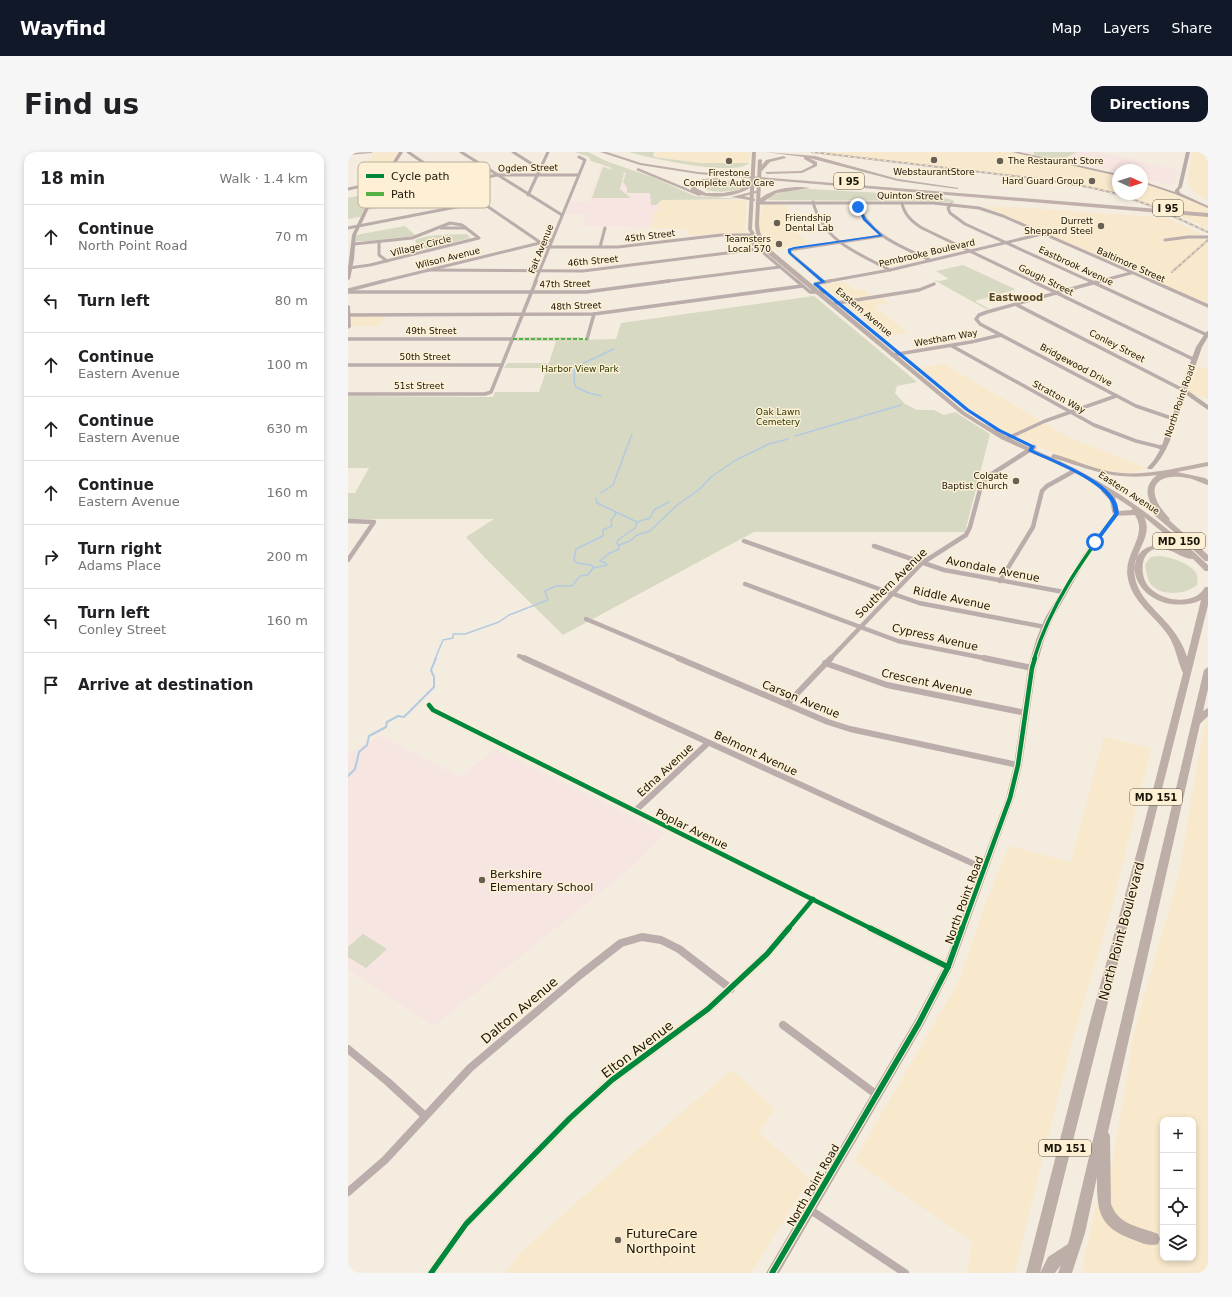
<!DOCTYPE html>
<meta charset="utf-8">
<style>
:root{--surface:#fff;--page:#f6f6f6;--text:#202124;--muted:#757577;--line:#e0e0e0;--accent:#111827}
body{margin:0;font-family:"DejaVu Sans",sans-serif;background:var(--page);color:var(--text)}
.controls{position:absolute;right:12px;bottom:12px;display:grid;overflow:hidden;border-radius:8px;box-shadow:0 2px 6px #0003}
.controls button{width:36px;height:36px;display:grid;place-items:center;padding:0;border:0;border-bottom:1px solid var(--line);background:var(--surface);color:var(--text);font:20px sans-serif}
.compass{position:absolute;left:764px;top:12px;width:36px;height:36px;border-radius:50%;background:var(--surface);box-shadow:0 2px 6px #0003;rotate:93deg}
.stop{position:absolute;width:12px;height:12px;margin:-9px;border:3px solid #1a73e8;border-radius:50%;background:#fff}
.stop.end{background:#1a73e8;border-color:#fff;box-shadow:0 1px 4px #0008}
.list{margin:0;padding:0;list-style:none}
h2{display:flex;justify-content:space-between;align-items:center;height:52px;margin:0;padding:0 16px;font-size:17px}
h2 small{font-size:13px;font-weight:400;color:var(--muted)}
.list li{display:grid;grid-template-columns:26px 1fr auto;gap:12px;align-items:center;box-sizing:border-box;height:64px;padding:0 16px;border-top:1px solid var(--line)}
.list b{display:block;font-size:15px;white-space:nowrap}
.list p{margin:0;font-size:13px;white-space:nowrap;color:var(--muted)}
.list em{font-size:13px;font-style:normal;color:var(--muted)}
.icon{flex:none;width:22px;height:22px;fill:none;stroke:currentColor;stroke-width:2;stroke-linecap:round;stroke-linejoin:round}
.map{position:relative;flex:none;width:860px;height:1121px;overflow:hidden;border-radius:12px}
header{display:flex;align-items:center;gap:24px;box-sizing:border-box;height:56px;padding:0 20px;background:var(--accent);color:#fff}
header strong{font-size:19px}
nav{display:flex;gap:22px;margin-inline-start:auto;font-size:14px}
.intro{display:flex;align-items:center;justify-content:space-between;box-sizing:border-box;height:96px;padding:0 24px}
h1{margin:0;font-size:28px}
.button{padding:10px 18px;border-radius:12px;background:var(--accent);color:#fff;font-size:14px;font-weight:700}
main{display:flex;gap:24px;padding:0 24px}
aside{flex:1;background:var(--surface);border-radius:12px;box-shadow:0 2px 6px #0003}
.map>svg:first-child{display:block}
</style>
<header>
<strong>Wayfind</strong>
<nav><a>Map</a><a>Layers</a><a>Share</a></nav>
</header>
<div class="intro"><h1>Find us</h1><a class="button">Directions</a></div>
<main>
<aside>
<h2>18 min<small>Walk · 1.4 km</small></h2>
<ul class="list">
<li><svg class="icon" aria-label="ahead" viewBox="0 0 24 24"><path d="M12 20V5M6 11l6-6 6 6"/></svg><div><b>Continue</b><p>North Point Road</p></div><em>70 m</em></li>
<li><svg class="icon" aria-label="left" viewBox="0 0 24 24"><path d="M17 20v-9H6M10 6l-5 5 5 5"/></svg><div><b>Turn left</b></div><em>80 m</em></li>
<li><svg class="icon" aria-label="ahead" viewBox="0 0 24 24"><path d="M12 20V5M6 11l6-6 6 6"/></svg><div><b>Continue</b><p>Eastern Avenue</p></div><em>100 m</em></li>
<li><svg class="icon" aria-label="ahead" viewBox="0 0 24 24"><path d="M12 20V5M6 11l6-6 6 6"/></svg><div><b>Continue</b><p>Eastern Avenue</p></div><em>630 m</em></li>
<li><svg class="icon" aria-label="ahead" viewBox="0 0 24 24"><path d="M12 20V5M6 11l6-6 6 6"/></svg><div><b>Continue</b><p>Eastern Avenue</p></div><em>160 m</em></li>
<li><svg class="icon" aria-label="right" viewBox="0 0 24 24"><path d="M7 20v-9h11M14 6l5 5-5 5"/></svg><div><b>Turn right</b><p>Adams Place</p></div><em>200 m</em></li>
<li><svg class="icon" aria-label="left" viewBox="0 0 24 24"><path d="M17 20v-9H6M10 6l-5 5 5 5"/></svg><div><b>Turn left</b><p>Conley Street</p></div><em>160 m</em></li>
<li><svg class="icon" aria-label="arrive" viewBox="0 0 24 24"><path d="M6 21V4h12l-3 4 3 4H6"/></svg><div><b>Arrive at destination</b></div></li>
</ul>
</aside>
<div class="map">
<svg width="860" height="1121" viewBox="0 0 860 1121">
<rect width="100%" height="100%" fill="#f4ecde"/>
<!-- built -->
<g fill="#f8e9cc" fill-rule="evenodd">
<path d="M53 0 47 9 19 12 20 8 23 7V1Z"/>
<path d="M309 0H402L401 11H347L304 4Z"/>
<path d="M473 0H661L770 24V42L732 32Z"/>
<path d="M845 0H860V49L848 41 841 33 840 24Z"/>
<path d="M794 30 822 39 854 53 860 52V77L825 60 822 61 772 42H794Z"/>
<path d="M312 48H397L399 49 396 82 375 81 344 84 336 77 302 76 307 57H311Z"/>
<path d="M417 52H438L442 68 450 82 462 92 438 95 429 99 413 81 411 75 414 53Z"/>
<path d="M636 55H666L819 66 860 85V152L653 61Z"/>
<path d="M496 130 507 138 515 137 526 148 534 146 540 151 526 154 560 181 536 185 474 133Z"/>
<path d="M5 165H37L31 174H3Z"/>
<path d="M592 212H596L722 286 799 316 782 321 753 318 722 308 656 279 632 265 572 216Z"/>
<path d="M851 214 857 216H860V246L846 244 840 237Z"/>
<path d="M860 564V1121H735L737 1102 748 1054 759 1039 780 922 785 883 830 727 854 585ZM815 968H845V1106H815Z"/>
<path d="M756 585 803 596 761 765 723 892 666 1121H619L624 1089 506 1009 611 829 638 750 661 694 723 710Z"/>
<path d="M384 918 427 957 411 980 461 1027 403 1121H158L171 1102 254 1028Z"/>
</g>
<!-- education -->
<g fill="#f7e5e2">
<path d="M674 0H750L829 18 827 31 817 32 794 26V18H770V20Z"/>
<path d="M254 12 288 20 303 40 312 48 311 57 307 58 303 75 234 74 237 62H217L222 50H240Z"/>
<path d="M32 584 112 625 147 597 317 681 285 714 86 874 0 817V602Z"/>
</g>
<!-- green -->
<g fill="#d7d9c2">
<path d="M227 0H240L258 9 304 25 347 44 393 47 314 48 308 53H303L302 41H279V35L275 30 278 21 267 19 276 21 272 37 283 46H244L255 15 264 18 262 15 243 9 241 5Z"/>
<path d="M281 0H307L305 2 306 5 352 11H401C387 25 301 6 281 0Z"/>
<path d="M686 0H729C706 12 709 8 686 3Z"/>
<path d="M389 28 396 32 395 36C387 40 359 42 354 35L356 31Z"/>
<path d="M75 29 96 43 20 58 32 39Z"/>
<path d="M460 37 588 44 605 48 607 51 582 49 420 48C431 37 446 39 460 37Z"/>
<path d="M26 40 12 65 0 67V46Z"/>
<path d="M57 74 68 84 20 89H8V83Z"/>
<path d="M119 82 122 86 80 97 69 93 67 88C84 81 102 83 119 82Z"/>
<path d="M615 113 667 137 666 138 627 149 641 157H638L586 128 591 129 601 127 588 119Z"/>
<path d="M466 144 569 230 549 234 547 241 557 252 569 258H586L596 263 607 260 642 282 617 380H406L215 483 137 406 118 385 146 367H0V341H7L21 316H0V244L145 245 147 240H191L199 216H156L159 211H201L208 189H167L169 185H232L231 188 268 187 273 171Z"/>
<path d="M812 404C822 405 845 412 849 423 850 426 849 430 849 433 837 443 812 445 802 431 799 426 798 417 797 412L803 405Z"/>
<path d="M15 782 39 797 18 816 0 805V795Z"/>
</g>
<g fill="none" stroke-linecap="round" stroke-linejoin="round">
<!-- stream-far1 -->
<g stroke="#b3cae0" stroke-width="1.5">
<path d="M227 215 226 230 228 235 241 241 253 244"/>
<path d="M227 215 266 197"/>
<path d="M447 284 553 253"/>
<path d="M253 341 265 333 284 282"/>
<path d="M248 346 249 351 289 370"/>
<path d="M289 370 302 366 306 358 321 350"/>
<path d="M271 394 269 391 270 388 287 376 289 370"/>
<path d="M245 416 244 413 229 411 226 408 228 397 255 384V378L264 374 263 368 268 362 266 360"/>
<path d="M87 507 95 488 105 486V482H117L151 470 161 463 200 448 197 439 208 434H224L232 424 240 423 245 416 259 413 258 411 252 409 260 402 271 397V393L282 389 289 383 302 379 328 354 353 336 363 325 388 308 421 292 440 287"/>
</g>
<!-- stream -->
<path stroke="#b3cae0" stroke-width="2" d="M0 624 7 617 11 600 19 593 21 584 38 575 39 570 50 564 56 565 86 535V525L83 518 88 506"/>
<!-- street-far4 -->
<g stroke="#bbadab" stroke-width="3">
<path d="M60 0 199 95H270L373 83H405"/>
<path d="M113 0 214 63"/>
<path d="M165 0 192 17"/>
<path d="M106 32 149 23H230"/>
<path d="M0 37 86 18"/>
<path d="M180 43 200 0"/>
<path d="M465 50C475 89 509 101 542 118"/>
<path d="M509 50C521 84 552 94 582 108"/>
<path d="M410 51H585L631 56 655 64 806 130"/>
<path d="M554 51C556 63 564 70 574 76L686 130"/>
<path d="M603 52 600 56 602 61 617 72 744 130"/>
<path d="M0 76 134 50"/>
<path d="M93 76H118"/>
<path d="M397 83 405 92 450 130"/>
<path d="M817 88 840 85H860"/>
<path d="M31 90V103L39 109"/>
<path d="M252 95 257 76"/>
<path d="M1 116 22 113 131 86 114 73 102 71 64 86 6 92"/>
<path d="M80 118 235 119 411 97"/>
<path d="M32 130 204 88"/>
<path d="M187 130 237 8 231 5"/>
<path d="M313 130 432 115"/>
<path d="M476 130 443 102 441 98 533 84"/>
<path d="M476 130 542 118 694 82"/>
<path d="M749 130 783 121"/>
</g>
<!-- street-far3 -->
<g stroke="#bbadab" stroke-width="3.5">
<path d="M449 129 462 140H476"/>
<path d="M684 129 847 208"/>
<path d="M742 129 859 183"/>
<path d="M752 129 639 160 631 163 628 167 632 172 788 254 826 267"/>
<path d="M804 129 860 154"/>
<path d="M467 132 482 129"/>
<path d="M1 138 36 129"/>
<path d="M0 140H238L321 129"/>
<path d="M483 152 571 138 586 132"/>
<path d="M667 152 835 238"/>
<path d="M0 163 246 162 454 134"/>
<path d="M0 187H165"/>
<path d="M239 187 246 162"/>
<path d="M604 194 746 273 788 289 816 296"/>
<path d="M544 203 623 190 653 183"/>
<path d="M0 213H154"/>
<path d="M0 242H137L143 240 188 129"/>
<path d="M658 287 697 269 768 244"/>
<path d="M685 296 686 295"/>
</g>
<!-- street-far2 -->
<g stroke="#bbadab" stroke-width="4.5">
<path d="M812 295 816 296"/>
<path d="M0 369 26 370 0 408"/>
<path d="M396 389 571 451 697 475"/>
<path d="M526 394 596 418 716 440"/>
<path d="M652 429 685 375 694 339 699 334 726 319"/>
<path d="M397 432 550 489 641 507"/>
<path d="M238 467 333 507"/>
<path d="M171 504 178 507"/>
<path d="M482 507 574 411 618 383 622 375 633 334 639 325 686 295"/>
</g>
<!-- street-far1 -->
<g stroke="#bbadab" stroke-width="6">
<path d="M176 506 637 717"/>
<path d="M330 506 480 570 502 577 670 613"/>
<path d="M636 506 684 516"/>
<path d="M477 511 539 533 678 561"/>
<path d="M439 552 483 506"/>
<path d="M81 553 85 558 524 777"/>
<path d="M287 659 360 591"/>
<path d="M440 777 465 747"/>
</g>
<!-- street -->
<g stroke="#bbadab" stroke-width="8">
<path d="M522 776 600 815"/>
<path d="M435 873 529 943"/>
<path d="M0 897 40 930 77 964"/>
<path d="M0 1040 37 1008 122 916 232 823 273 791 294 785 313 788 331 797 383 837"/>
<path d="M461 1057 557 1121"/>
<path d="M83 1121 118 1072 222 966 264 928 360 857 419 802 441 776"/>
</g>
<!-- secondary -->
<g fill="#b9aba7" fill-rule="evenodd">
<path d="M51 0H55L23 52 8 83 6 107 2 127 0 128V116L4 83 19 52Z"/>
<path d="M664 0H671L770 22V24Z"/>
<path d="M838 0H842L834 35 831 38 832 41 860 54V56L827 42 794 31V29L827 40V38L830 35Z"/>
<path d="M0 153 2 154 3 175 0 177Z"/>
<path d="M860 179V185L854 195 839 238 860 253V258L837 242C829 267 823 298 804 317H800L799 316 806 308 813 296 833 239 832 238 848 195 858 180Z"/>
<path d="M768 360 771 362 741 403 705 466 696 488 688 516 674 613 666 646 605 815 575 874 431 1121H418L567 868 595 815 658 646 666 613 680 516 688 488 697 466 735 403 766 361Z"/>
</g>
<!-- primary -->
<g fill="#bdaea8" fill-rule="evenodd">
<path d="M25 0 23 1 0 3V1Z"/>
<path d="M404 0H408L404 77 410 87 617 260C644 278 673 292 703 305L704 303 706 302C724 307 741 315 759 319 793 326 827 316 860 310V314L829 320 857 326 860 328V333C853 331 847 327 839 326 822 322 799 326 809 349 812 356 817 361 822 367L821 368 860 403V409H857L833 386 806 363 809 361C799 348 794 335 809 323 767 329 744 318 705 306 763 332 814 369 860 413V419H857L845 407C834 408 823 394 807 397 791 401 792 425 801 435 814 450 847 454 857 435H860V453C805 676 747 898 692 1121H678L742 870 790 696 835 521C829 508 828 495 820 483 807 464 785 451 780 427 774 401 801 385 787 363L765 364 762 348 753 339 755 337 724 319 653 287 613 262 415 98 406 89 400 77ZM767 345 784 356V358L771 359ZM796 365 836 398C774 374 771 443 823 452 834 453 843 453 853 448L839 505C835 492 828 481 819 471 807 457 791 445 787 426 782 401 807 385 796 365Z"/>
<path d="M412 7 414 8 411 72 412 80 416 88 414 89C408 86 407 78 407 72L410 8Z"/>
<path d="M860 515V537L855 559 860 556V564L852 572 760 980 762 984 763 1052C771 1074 791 1074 810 1082L812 1087 810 1092C802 1095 794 1091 786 1088 750 1075 749 1059 749 1025L737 1081 724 1121H710L713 1113 707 1121H692L700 1105 720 1092 723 1081 856 518Z"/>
</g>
<!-- highway -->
<g fill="#bfb0ab" fill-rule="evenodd">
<path d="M252 0H259L293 11 350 20 860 61V65L350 22 292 13Z"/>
<path d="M417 0 467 4 550 27 611 36 609 37 550 29 461 6 469 10V14L454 21 419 22 417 20 453 19 465 13V12L456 7V5Z"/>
<path d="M436 4 438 6 422 10 414 19 410 18 418 8Z"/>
<path d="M290 16 343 38 344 32 355 27 370 26V28L356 29 348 34V36L358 41H375L391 38 403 31 407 32C394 44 370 47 353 43L351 44 288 18Z"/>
<path d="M453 35 462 36 429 41 412 52 407 51C420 38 436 35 453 35Z"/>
<path d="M411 38 413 40 396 44 407 47V49L383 45Z"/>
</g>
<!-- rail casing -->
<g stroke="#bcb1ab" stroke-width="2">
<g id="rail">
<path d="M464 0 691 27 740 35 766 41 801 53 860 80"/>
<path d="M824 120 860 88"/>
</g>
</g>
<!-- rail -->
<use href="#rail" stroke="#fdf0d5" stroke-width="1" stroke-dasharray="3" stroke-linecap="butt"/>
<!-- quiet -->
<path stroke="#55b144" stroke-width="2" stroke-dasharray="4 2" stroke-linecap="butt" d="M165 187H239"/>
<!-- cycleway-far2 casing -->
<g stroke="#fdf0d5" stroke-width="5.5">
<path id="cycleway-far2" d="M686 507C702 453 735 407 768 362"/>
</g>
<!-- cycleway-far1 casing -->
<g stroke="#fdf0d5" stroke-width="7">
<g id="cycleway-far1">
<path d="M81 553 85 558 524 777"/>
<path d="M440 777 465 747"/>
<path d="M614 777 662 646 670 613 684 516 687 506"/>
</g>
</g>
<!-- cycleway casing -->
<g stroke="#fdf0d5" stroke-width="8">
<g id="cycleway">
<path d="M522 776 600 815"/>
<path d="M83 1121 118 1072 222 966 264 928 360 857 419 802 441 776"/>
<path d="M424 1121 571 871 600 815 614 776"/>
</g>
</g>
<!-- cycleway-far2 -->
<use href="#cycleway-far2" stroke="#00873e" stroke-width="3.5"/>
<!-- cycleway-far1 -->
<use href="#cycleway-far1" stroke="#00873e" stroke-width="4.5"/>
<!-- cycleway -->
<use href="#cycleway" stroke="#00873e" stroke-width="5.5"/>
</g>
<!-- route -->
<path fill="#1a73e8" d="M509 54H511L518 67 535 84 446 97 443 98V101L478 130 470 132 621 257 652 277 687 294 685 298C708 309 757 326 768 350 770 353 770 358 771 362L749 391 745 390 766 362C765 358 765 353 763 350 753 328 701 309 680 299L682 295 649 279 617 258 466 133V131L473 130 440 101V97L446 95 531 83 515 68Z"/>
<!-- markers -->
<g fill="#676053" stroke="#fdf0d5" stroke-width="1.5">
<circle cx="586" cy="8" r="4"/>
<circle cx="381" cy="9" r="4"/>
<circle cx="652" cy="9" r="4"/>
<circle cx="744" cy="29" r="4"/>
<circle cx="429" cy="71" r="4"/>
<circle cx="753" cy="74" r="4"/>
<circle cx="431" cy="92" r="4"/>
<circle cx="668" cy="329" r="4"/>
<circle cx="134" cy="728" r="4"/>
<circle cx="270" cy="1088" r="4"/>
</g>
<g text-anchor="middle" stroke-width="3" stroke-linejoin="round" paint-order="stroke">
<!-- far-poi labels -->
<g font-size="9" fill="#1b1508" stroke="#fdf0d5" text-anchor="end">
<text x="660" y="12" text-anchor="start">The Restaurant Store</text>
<text x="586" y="23" text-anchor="middle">WebstaurantStore</text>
<text x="381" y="24" text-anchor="middle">Firestone<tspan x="381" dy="10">Complete Auto Care</tspan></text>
<text x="736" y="32">Hard Guard Group</text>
<text x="437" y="69" text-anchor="start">Friendship<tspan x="437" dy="10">Dental Lab</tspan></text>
<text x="745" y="72">Durrett<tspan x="745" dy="10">Sheppard Steel</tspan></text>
<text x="423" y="90">Teamsters<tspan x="423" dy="10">Local 570</tspan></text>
<text x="660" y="327">Colgate<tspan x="660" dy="10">Baptist Church</tspan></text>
</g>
<!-- far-street labels -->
<g font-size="9" fill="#1b1508" stroke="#fdf0d5">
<text transform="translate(180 16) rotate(-1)" y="3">Ogden Street</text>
<text transform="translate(562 44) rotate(1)" y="3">Quinton Street</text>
<text transform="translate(302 84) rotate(-7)" y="3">45th Street</text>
<text transform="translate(73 94) rotate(-14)" y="3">Villager Circle</text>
<text transform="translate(193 97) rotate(-68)" y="3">Fait Avenue</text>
<text transform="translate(579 101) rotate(-13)" y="3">Pembrooke Boulevard</text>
<text transform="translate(100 106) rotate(-14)" y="3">Wilson Avenue</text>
<text transform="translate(245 109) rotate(-5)" y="3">46th Street</text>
<text transform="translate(783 113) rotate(24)" y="3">Baltimore Street</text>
<text transform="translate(728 114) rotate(25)" y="3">Eastbrook Avenue</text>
<text transform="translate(698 128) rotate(26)" y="3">Gough Street</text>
<text transform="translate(217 132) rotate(-1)" y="3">47th Street</text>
<text transform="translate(228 154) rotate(-2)" y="3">48th Street</text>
<text transform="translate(516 160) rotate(40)" y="3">Eastern Avenue</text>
<text x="83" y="182">49th Street</text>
<text transform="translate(598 186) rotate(-10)" y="3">Westham Way</text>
<text transform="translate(769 194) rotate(27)" y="3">Conley Street</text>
<text x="77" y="208">50th Street</text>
<text transform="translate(728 213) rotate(28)" y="3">Bridgewood Drive</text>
<text x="71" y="237">51st Street</text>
<text transform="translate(711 245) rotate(29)" y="3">Stratton Way</text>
<text transform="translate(832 249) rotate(-71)" y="3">North Point Road</text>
<text transform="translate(781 341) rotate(33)" y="3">Eastern Avenue</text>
</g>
<!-- far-park labels -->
<g font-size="9" fill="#2c3800" stroke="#fdf0d5">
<text x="232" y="220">Harbor View Park</text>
<text x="430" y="263">Oak Lawn<tspan x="430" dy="10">Cemetery</tspan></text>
</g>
<!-- shield labels -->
<g fill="#fdf0d5" stroke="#5f5746" stroke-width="1">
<rect x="486" y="21" width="30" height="16" rx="3"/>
<rect x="805" y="48" width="30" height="16" rx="3"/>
<rect x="805" y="381" width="52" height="16" rx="3"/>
<rect x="782" y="637" width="52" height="16" rx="3"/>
<rect x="691" y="988" width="52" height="16" rx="3"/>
</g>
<g font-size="10" font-weight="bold" fill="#1b1508">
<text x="501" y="33">I 95</text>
<text x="820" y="60">I 95</text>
<text x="831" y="393">MD 150</text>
<text x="808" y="649">MD 151</text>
<text x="717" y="1000">MD 151</text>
</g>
<!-- far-neighbourhood labels -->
<g font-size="10" font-weight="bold" fill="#56482b" stroke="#fdf0d5">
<text x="668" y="149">Eastwood</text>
</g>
<!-- street labels -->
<g font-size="11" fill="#1b1508" stroke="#fdf0d5">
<text transform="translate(645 417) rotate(11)" y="4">Avondale Avenue</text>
<text transform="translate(543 431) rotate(-44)" y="4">Southern Avenue</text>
<text transform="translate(604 446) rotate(12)" y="4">Riddle Avenue</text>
<text transform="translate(587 485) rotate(13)" y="4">Cypress Avenue</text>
<text transform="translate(579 530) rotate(12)" y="4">Crescent Avenue</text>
<text transform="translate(453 547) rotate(22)" y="4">Carson Avenue</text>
<text transform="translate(408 601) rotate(25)" y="4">Belmont Avenue</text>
<text transform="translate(317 618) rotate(-43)" y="4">Edna Avenue</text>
<text transform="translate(344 677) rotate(26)" y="4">Poplar Avenue</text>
<text transform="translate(616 748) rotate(-70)" y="4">North Point Road</text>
<text transform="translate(465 1033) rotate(-60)" y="4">North Point Road</text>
</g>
<!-- poi labels -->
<g font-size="11" fill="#1b1508" stroke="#fdf0d5" text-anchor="start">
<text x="142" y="726">Berkshire<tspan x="142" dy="13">Elementary School</tspan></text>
</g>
<!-- near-street labels -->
<g font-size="13" fill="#1b1508" stroke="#fdf0d5">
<text transform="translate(773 779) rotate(-75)" y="5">North Point Boulevard</text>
<text transform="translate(171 858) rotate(-40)" y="5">Dalton Avenue</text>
<text transform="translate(289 897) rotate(-37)" y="5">Elton Avenue</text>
</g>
<!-- near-poi labels -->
<g font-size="13" fill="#1b1508" stroke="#fdf0d5" text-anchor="start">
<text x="278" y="1086">FutureCare<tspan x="278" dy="15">Northpoint</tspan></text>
</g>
</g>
<!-- legend -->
<rect x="10" y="10" width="132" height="46" rx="6" fill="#fdf0d5" stroke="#b9ae98" stroke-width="1"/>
<rect x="18" y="22" width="18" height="4" fill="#00873e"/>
<rect x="18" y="40" width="18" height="4" fill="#55b144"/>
<g font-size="11" fill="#1b1508">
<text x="43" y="28">Cycle path</text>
<text x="43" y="46">Path</text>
</g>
</svg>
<div class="controls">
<button>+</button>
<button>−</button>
<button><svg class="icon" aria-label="locate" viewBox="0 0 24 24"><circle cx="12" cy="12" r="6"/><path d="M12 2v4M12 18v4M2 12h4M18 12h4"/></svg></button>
<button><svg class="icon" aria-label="layers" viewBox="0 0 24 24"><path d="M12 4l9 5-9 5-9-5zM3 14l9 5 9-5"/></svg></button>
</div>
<svg class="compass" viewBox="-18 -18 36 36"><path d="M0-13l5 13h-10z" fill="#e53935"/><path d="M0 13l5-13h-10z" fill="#757577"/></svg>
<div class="stop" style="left:747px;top:390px"></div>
<div class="stop end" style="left:510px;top:55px"></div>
</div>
</main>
